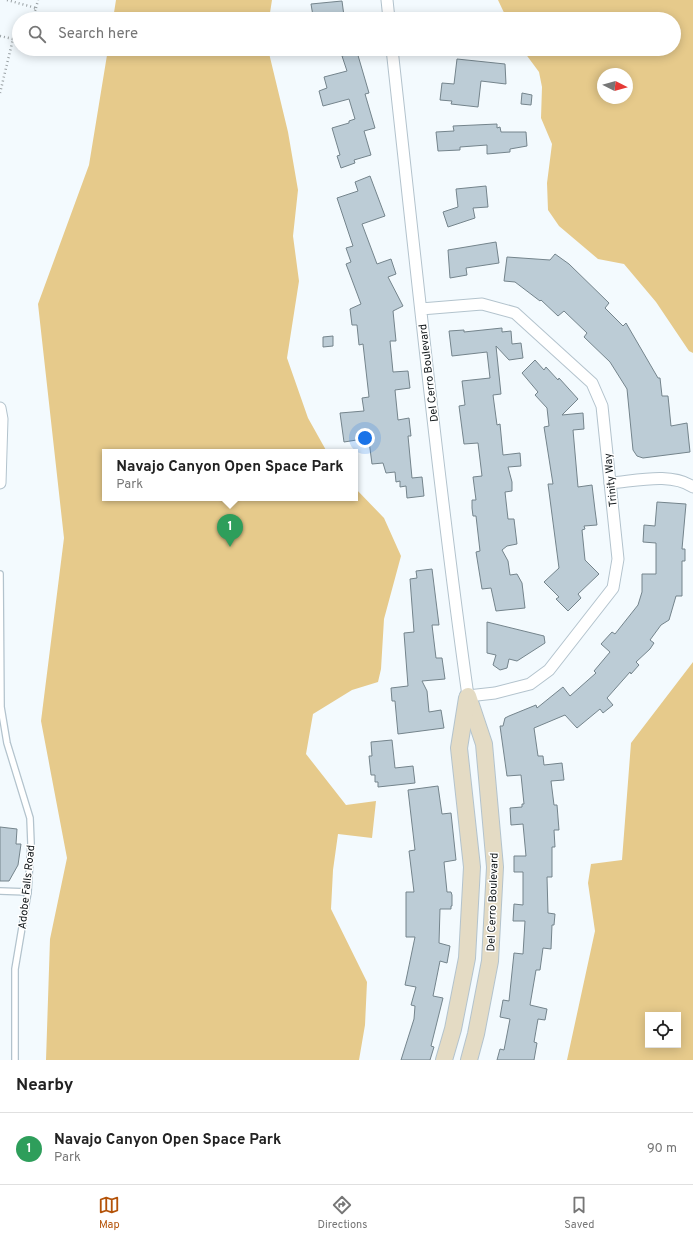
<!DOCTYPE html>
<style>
:root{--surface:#fff;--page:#f6f6f6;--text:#222;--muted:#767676;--line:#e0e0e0;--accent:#b45309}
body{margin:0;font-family:Overpass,sans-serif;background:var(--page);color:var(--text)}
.controls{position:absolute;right:12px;bottom:12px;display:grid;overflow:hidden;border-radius:0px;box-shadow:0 2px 10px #0003}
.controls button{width:36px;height:36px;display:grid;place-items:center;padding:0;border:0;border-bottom:1px solid var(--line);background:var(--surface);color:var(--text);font:20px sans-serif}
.compass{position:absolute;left:597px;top:68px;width:36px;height:36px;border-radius:50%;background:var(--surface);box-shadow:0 2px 10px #0003;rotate:96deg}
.you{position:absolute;left:365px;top:438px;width:14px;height:14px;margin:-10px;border:3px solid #fff;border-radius:50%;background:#1a73e8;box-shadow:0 0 0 6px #1a73e833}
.badge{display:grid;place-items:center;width:26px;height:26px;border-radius:50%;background:var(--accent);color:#fff;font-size:13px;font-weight:700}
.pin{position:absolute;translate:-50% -33px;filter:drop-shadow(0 1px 2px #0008)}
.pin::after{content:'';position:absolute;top:21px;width:14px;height:12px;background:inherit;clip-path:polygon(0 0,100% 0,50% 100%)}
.popup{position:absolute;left:102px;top:449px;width:256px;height:52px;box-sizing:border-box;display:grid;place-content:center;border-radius:0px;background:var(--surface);filter:drop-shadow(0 1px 3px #0005);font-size:13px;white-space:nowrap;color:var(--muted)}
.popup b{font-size:15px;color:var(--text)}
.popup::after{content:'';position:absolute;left:50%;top:100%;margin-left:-8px;border:8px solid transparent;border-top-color:var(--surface)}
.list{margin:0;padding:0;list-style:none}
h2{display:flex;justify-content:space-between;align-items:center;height:52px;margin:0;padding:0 16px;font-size:17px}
h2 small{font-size:13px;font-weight:400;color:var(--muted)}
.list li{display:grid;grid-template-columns:26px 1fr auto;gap:12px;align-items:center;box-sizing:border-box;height:72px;padding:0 16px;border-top:1px solid var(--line)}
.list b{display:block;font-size:15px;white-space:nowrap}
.list p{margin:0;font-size:13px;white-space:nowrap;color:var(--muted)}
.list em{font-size:13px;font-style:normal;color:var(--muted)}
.icon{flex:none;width:22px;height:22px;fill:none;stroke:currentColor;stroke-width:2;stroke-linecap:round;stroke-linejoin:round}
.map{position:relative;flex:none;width:693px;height:1060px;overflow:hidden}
.search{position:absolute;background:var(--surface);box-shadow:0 2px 10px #0003;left:12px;right:12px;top:12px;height:44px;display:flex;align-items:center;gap:10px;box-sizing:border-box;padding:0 14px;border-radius:22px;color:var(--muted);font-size:15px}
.sheet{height:124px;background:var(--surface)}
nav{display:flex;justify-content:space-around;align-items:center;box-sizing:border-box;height:56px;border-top:1px solid var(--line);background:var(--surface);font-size:11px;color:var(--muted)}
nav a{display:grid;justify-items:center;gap:2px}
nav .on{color:var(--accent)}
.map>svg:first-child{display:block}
</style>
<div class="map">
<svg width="693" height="1060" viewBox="0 0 693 1060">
<rect width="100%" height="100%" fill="#f3fafe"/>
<!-- green -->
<g fill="#e6ca8b" fill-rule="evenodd">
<path d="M116 0H272L269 19H113Z"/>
<path d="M498 0H693V353L689 351 656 302 624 264 598 259 559 226 548 210 547 183 552 144 541 118 542 87 539 72 522 49H674V19H507ZM603 74H627V98H603Z"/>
<path d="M108 49H268L288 132 298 190 293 236 299 281 287 358 308 418 327 452H105V498H355V488L384 518 401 556 384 619 381 669 378 682 352 690 313 714 306 754 346 805 376 801 372 838 338 834 333 870 331 909 367 982 365 1025 359 1060H46L50 939 67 858 41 721 64 538 38 304 89 165Z"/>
<path d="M693 662V1060H567L595 931 588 883 591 864 622 860 631 743ZM648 1015H678V1045H648Z"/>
</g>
<!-- building -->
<g fill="#bcccd6" stroke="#74848c">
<path d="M342 1 344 16 340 17V19H318V16H313L311 4Z"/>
<path d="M357 52 369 93 365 94 375 128 364 131 371 155 354 160 355 163 341 168 337 156 340 155 332 128 349 123V121L355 119 349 99 323 106 319 91 327 88 324 77 347 71 342 56Z"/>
<path d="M457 59 505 64 506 84 481 81 478 107 451 104 452 101 440 100 442 83 454 84Z"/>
<path d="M522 93 532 95 531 105 521 104Z"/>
<path d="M497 124V128L500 127 501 132H526L527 146 510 149V152L487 154V145L460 147V150L438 151 436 132 454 131 453 126Z"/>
<path d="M370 176 385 216 362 224 377 264 391 259 396 274 388 277 403 306 393 311 396 341H390L393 372 408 371 410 388 395 390 398 420 409 418 411 436H408L412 478 422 477 424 496 407 498 406 486 400 487V481L396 482 395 472 386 473 383 463 372 464 369 441H363V439L344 442 340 413 364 411 362 398 369 397 363 344 359 345 357 325H352L350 309 361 304 346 264 351 262 346 248 353 246 337 198 358 191 355 182Z"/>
<path d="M486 186 488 207 473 208 475 218 448 227 443 212 458 207 456 189Z"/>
<path d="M496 242 499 263 466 268 467 275 450 278 448 250Z"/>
<path d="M555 254 569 264 609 303 605 308 623 326 626 323 658 378H660L662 396H668L671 426 687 423 690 452 643 458 637 456 633 450 627 389 610 362 584 337 587 333 564 311 558 316 541 300 540 301 515 282 504 281 507 257 550 260Z"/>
<path d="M502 328V332L511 331 512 344 521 343 523 358 509 360 496 346 501 394 493 395 497 425 500 424 503 455 520 453 521 466 508 467 512 482V491L505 492 508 519H514L517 544 507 546 502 550 508 561 510 575 517 574 522 583 525 608 496 611 491 588 482 589 476 552 480 551 476 516H473L472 508V500H476L473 477 482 476 478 443 464 444 459 406 465 405 462 381 490 378 487 352 452 356 449 331 464 330V332Z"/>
<path d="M333 336V346L323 347V337Z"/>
<path d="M535 360 544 370 546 367 558 380 559 378 578 399 562 415 583 413 584 429 573 430 578 487 592 485 595 510 597 525 584 526 585 529 582 530 585 560 599 574 578 594 581 598 568 611 556 599 559 597 544 582 559 568 548 484H553L544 427 549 426 547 408 535 395 538 392 522 373Z"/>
<path d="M657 502 686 504 682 549H685V561H682V596H676L669 620 661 625 650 640 654 643 650 649 636 662 639 665 631 674 630 672 607 698 613 705 603 713 600 709 577 728 565 715 534 728 538 756H543L544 765 562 763 564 780 551 781 554 805H557L559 830H554L555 847H552V877H547L548 913 555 914 554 925H552L551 949 543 948 540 970H536L530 1005 547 1009 545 1020 538 1019 534 1042 537 1043 534 1060H497L500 1049 504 1050 510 1019 500 1017 503 1000 509 1001 514 953 523 954 525 921H513L514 904 523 905V872H514V856H526L523 824 511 825 510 808 522 807V804H524L521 775 507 776 500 726H503L505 718 509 716 536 705 537 708 563 687 570 696 596 673 594 671 610 652 601 644 612 632 615 634 638 605 642 592V574H656V543L643 542 644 525 655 526Z"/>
<path d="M432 569 439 625H432L436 658H442L445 679 422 681 427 691 429 712 441 710 444 728 398 734 395 701H392L391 688 408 686 404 633 414 632 410 579 417 578 416 571Z"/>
<path d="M487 622 544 636 545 643 517 661 509 659 507 668 500 670 493 665 496 655 487 653Z"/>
<path d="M392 740 395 768 413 766 415 783 378 787V782H375V775H371L369 756H372L371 742Z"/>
<path d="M438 786 442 814 451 813 456 860 444 862 447 892H451L452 895V906H451V909H440L439 943 450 946 447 963 440 961 433 996 443 998 431 1046 434 1047 430 1060H401L414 1019 415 1006 411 1005 416 987 405 985 415 937H406V892H414L409 851 415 850 408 790Z"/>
<path d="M0 827 17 829 16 844H21L18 865 9 881H0Z"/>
</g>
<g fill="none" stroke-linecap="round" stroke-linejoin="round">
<!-- lane casing -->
<g stroke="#b3c3cd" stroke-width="8">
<g id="lane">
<path d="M0 574 1 707 7 743 30 818 31 843 28 892 15 969V1060"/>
<path d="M0 891 28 892"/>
</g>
</g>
<!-- street casing -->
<g stroke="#b3c3cd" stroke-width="13">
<g id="street">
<path d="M387 0 389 19"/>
<path d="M392 49C416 265 438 481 468 696L495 693 530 684 549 670 613 588 618 559 602 406 592 383 515 313 482 304 421 309"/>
<path d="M0 408 2 419 0 483"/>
<path d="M610 483C636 481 671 472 693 487"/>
</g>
</g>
<!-- secondary casing -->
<g stroke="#b3c3cd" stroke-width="18">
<g id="secondary">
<path d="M468 696 484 744 495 867 490 961 476 1034 469 1060"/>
<path d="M444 1060 453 1029 467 958 472 867 459 748 467 698"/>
</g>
</g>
<!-- path -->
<g stroke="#9aa1a4" stroke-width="2.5" stroke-dasharray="1 3" stroke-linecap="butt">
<path d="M7 0 36 8 32 19"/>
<path d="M36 8 38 0"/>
<path d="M0 36 13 39 0 93"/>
</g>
<!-- lane -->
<use href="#lane" stroke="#fff" stroke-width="5.5"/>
<!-- street -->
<use href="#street" stroke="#fff" stroke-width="11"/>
<!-- secondary -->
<use href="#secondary" stroke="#e4dbc4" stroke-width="16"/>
</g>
<g text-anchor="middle" stroke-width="3" stroke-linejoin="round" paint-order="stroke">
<!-- street labels -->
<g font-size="11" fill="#0f1518" stroke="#fff">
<text transform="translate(428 373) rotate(-97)" y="4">Del Cerro Boulevard</text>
<text transform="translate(610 480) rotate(-96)" y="4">Trinity Way</text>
<text transform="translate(26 887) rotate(-84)" y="4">Adobe Falls Road</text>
<text transform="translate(492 902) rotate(-88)" y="4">Del Cerro Boulevard</text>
</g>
</g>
</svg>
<div class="controls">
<button><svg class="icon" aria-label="locate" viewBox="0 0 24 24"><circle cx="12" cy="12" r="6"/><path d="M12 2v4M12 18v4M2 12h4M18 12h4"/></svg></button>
</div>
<svg class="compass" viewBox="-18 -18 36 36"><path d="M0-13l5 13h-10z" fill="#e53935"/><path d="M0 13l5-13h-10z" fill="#767676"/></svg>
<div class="you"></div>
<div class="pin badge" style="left:230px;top:547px;background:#2e9e5b">1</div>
<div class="popup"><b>Navajo Canyon Open Space Park</b>Park</div>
<div class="search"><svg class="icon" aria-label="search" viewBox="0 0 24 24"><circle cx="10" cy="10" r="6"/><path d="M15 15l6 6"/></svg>Search here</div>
</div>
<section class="sheet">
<h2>Nearby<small></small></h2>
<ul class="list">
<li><span class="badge" style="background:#2e9e5b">1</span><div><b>Navajo Canyon Open Space Park</b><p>Park</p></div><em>90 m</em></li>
</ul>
</section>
<nav>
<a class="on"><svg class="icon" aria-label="map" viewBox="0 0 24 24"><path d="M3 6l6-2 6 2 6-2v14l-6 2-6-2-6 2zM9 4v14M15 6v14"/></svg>Map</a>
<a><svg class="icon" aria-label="directions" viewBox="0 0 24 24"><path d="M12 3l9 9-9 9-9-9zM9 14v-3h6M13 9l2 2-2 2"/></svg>Directions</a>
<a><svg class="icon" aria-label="saved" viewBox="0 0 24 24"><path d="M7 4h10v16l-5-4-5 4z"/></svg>Saved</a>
</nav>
